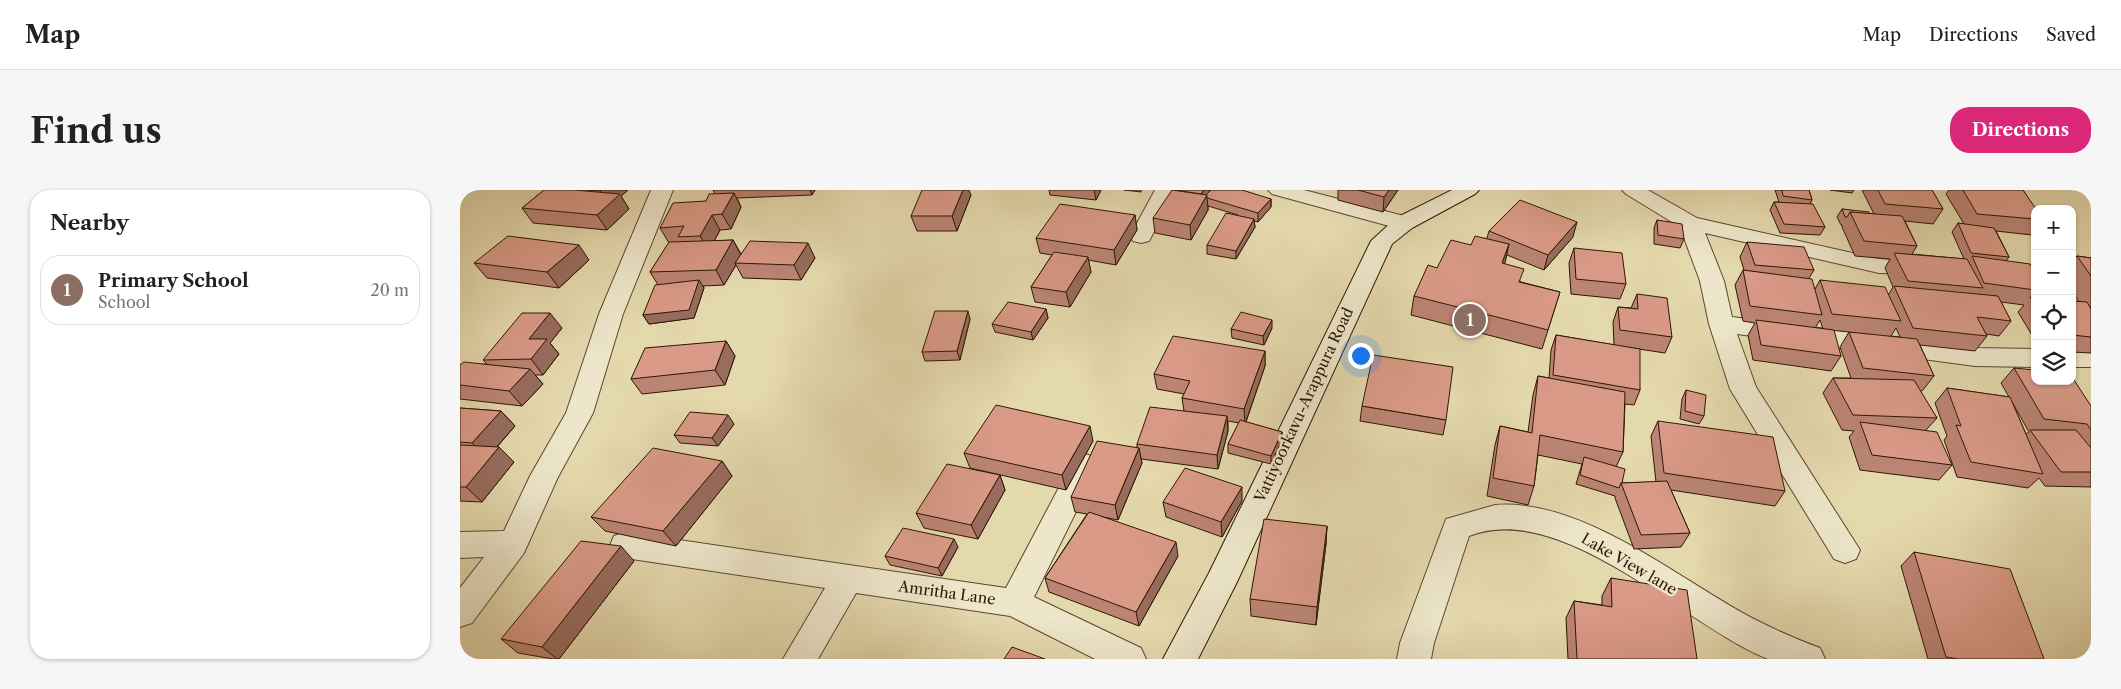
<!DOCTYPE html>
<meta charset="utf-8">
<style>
:root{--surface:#fff;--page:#f6f6f6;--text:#222;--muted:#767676;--line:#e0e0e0;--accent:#db2777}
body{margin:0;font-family:"Libre Caslon Text",serif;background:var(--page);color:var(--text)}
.controls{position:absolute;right:15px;top:15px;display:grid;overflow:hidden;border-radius:10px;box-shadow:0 1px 4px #0004}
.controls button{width:45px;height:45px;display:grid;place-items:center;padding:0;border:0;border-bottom:1px solid var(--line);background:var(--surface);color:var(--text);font:25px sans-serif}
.you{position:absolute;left:900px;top:165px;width:18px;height:18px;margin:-12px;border:4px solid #fff;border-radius:50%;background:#1a73e8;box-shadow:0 0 0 8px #1a73e833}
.badge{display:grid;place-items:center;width:32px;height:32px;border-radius:50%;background:var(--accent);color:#fff;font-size:16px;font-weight:700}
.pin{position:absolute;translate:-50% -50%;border:2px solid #fff;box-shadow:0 1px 5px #0006}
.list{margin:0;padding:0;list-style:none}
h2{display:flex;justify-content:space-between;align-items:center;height:65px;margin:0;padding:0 20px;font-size:21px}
h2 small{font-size:16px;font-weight:400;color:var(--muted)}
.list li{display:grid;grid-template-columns:32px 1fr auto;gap:15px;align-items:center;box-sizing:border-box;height:70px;margin:0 10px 10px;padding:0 10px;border:1px solid var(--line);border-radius:20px}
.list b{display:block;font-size:19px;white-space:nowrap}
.list p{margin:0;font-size:16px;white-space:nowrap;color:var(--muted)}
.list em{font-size:16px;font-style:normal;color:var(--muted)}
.icon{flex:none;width:28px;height:28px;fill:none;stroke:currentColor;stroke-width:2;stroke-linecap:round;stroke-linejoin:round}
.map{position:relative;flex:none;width:1631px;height:469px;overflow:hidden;border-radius:20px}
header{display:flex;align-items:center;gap:30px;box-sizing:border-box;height:70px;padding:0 25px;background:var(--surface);border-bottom:1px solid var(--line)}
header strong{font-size:24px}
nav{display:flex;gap:28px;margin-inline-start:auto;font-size:18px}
.intro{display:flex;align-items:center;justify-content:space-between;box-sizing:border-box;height:120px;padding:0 30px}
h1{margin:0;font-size:35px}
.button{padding:12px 22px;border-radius:20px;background:var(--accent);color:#fff;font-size:18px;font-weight:700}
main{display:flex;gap:30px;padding:0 30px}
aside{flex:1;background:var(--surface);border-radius:20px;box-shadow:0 1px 4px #0004}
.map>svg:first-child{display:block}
</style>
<header>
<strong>Map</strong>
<nav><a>Map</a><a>Directions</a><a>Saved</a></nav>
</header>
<div class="intro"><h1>Find us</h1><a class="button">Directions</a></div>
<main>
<aside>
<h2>Nearby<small></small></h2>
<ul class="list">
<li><span class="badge" style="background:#8d6e63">1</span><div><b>Primary School</b><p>School</p></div><em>20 m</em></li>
</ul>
</aside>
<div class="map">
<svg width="1631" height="469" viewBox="0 0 1631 469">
<rect width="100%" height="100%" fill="#e4d8ad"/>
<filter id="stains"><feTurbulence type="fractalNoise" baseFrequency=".004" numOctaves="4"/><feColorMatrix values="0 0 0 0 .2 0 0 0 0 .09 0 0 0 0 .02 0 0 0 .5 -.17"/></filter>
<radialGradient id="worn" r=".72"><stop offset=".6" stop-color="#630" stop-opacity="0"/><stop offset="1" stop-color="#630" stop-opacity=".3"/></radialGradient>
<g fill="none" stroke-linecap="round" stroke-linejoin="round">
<!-- street casing -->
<g stroke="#5c472c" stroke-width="2">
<g id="street">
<path d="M191 0H213L163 124 133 223 98 287 64 363 12 433 0 437V398L24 367 0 368V342L44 341 70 286 106 223 139 124Z"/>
<path d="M695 0H717L689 51 681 53 673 51 670 46Z"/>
<path d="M808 0H844L952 28 955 33 952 38 944 40 812 4Z"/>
<path d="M1162 0H1188L1237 28 1419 69 1471 72 1475 77 1471 82 1463 84 1419 83 1245 43 1264 91 1272 127 1515 158 1575 159V177L1515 176 1277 144 1296 197 1400 360 1396 369 1385 373 1374 369 1270 199 1249 134 1240 91 1220 37 1166 4Z"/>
<rect x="1612" y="159" width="19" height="18"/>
<path d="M625 264 635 267 639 275 574 407 681 458 686 469H635L550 426 396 403 358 469H323L365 398 165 368 154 364 150 355 154 346 165 342 546 398 615 267Z"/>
<path d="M1035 315C1122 308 1217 388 1290 427 1313 439 1336 449 1360 458L1365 469H1308C1225 436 1102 309 1009 346L974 453 971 469H937L940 453 986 329Z"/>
</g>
</g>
<!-- secondary casing -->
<g stroke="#2e1701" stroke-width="2">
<path id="secondary" d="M992 0H1019L1015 4 952 38 932 54 777 392 738 469H703L749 383 911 51 936 28Z"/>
</g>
<!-- street -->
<use href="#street" fill="#ede6ca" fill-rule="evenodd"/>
<!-- secondary -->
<use href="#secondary" fill="#ede6ca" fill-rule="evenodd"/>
</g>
<!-- wall -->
<g fill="#bb8474" stroke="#2e1701" fill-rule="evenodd">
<path d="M84 0H168L161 6 169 19 147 40 73 33 62 18Z"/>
<path d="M253 0H355L352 5 277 8 281 17 271 39 260 40 254 51 273 50 281 64 355 68 341 90 283 88 276 75 264 95 243 96 244 98 234 128 189 134 183 125 198 95 190 82 209 53 200 38 246 11 255 4Z"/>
<path d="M589 0H641L636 10 590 5Z"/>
<path d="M664 0H681V2Z"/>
<path d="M750 0 749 3 811 9V17L798 32 794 31 795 37 776 69 747 64V55L778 25 748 16V20L731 50 695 43 693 28Z"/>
<path d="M878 0H938L923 22 878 10Z"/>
<path d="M1315 0H1349L1352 10 1350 14 1365 37 1360 45 1320 43 1310 20 1314 12H1319Z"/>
<path d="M1370 0H1394L1392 3Z"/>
<path d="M1402 0H1472L1483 19 1473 34 1445 31 1457 56 1452 64 1504 69 1492 42 1498 33 1504 34 1486 4 1489 0H1563L1575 19V42L1572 45 1536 41 1549 67 1546 71 1575 83V150L1558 122 1564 115 1541 112 1551 131 1539 146 1526 144 1527 146 1515 161 1460 155 1474 186 1462 201H1460L1477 228 1466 240 1492 275 1479 290 1400 280 1389 247 1394 241 1382 240 1363 203 1373 188H1391L1380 157 1389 142 1370 140 1381 166 1371 181 1293 170 1288 145 1295 133 1283 131 1275 95 1283 80H1284L1280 67 1287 52 1354 80 1349 88 1355 99 1360 90 1429 104 1433 97 1425 78 1430 69 1395 66 1382 37V35H1381L1377 27 1382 19 1414 24ZM1360 130 1363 139 1355 138ZM1436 138 1440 147 1431 146Z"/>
<path d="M511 5 497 41H457L451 26Z"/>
<path d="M675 25 677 40 656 75 628 70 631 82 610 117 575 112 571 97 592 65 580 63 576 48Z"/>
<path d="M1197 30 1224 49 1220 58 1194 54V38Z"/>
<path d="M1029 41 1113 47 1084 80 1047 65 1044 74 1061 92 1100 102 1082 159 951 125 954 106 1011 55 1027 48Z"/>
<path d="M1114 58 1166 94 1160 109 1111 104 1109 73Z"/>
<path d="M1617 66 1631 68V163L1612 162V111L1619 112 1612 101V72Z"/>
<path d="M129 70 99 98 27 88 14 73Z"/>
<path d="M1177 104 1212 147 1205 163 1172 158 1180 200 1174 215 1165 214 1163 262 1156 277 1162 293 1196 292 1191 246 1198 231 1325 301 1315 316 1211 300 1230 343 1221 357 1174 359 1155 308V306L1116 294 1122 274 1078 265 1074 296 1068 315 1027 306 1035 255 1040 236 1068 242 1073 205 1078 186 1089 188 1091 160 1096 145 1154 155 1153 132 1158 117 1171 118Z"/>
<path d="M586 119 588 128 573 150 535 142 532 134Z"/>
<path d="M510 129 500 170 465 171 462 162Z"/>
<path d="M102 138 90 153 99 164 83 185H75L83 194 62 216 0 209V175L27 174 23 170Z"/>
<path d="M812 138 804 155 772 148 771 139Z"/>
<path d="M266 151 275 166 265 195 182 204 171 189Z"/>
<path d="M805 161V176L786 232 822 242V250L811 274 768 263V254L779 233 768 231V241L758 279 681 269 682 273 658 330 643 327 718 366 679 436 589 402 585 388 627 324 615 322 611 307 677 257V254L724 221 722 208 724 204 697 199 694 184Z"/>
<path d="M1554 178 1631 216V297L1585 296 1579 288 1568 298 1497 287 1484 250 1487 246 1475 213 1487 198 1549 207 1541 193ZM1552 212 1569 242 1566 244Z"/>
<path d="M1226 200 1244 226 1239 234 1220 229 1222 209Z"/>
<path d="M902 216 986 230 983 245 900 231Z"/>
<path d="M0 218 41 221 55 236 37 257H39L54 272 22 312 0 311Z"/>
<path d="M274 234 258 256 220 253 214 245Z"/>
<path d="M633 251 606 300 510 278 504 263Z"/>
<path d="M262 271 272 286 216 356 145 341 131 327Z"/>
<path d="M540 285 545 300 518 349 464 338 456 323Z"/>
<path d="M782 311 762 347 706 327 703 312Z"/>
<path d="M867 336 866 354 856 435 791 426 790 409Z"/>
<path d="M498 357 482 386 430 375 425 366Z"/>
<path d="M1454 362 1584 469H1468L1441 376Z"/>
<path d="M174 371 99 469H93L58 463 41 449Z"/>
<path d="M1151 388 1237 469H1108L1106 428 1114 411 1142 415V406Z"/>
</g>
<!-- shaded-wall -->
<g fill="#986c5e" stroke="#2e1701">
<path d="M142 0H168L161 6 169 19 147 40 137 25 149 14 140 1Z"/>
<path d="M350 0H355L352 5Z"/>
<path d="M503 0H509L511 5 497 41 492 26Z"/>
<path d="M634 0H641L636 10Z"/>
<path d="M744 0H750L746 7 741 5Z"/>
<path d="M929 0H938L923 22 924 7Z"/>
<path d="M274 3 281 17 271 39 262 24Z"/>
<path d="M747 5 748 20 731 50 730 35Z"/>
<path d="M811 9V17L798 32V23Z"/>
<path d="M252 25 260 40 249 61 240 46Z"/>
<path d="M675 25 677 40 656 75 654 60Z"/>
<path d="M794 29 795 37 776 69V61Z"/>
<path d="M1117 32 1113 47 1084 80 1088 65Z"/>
<path d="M273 50 281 65 275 73 276 75 264 95 256 80Z"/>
<path d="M348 53 355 68 341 90 334 75Z"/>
<path d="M1049 54 1045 73 1037 92 1042 73Z"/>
<path d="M119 55 129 70 99 98 87 82Z"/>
<path d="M628 67 631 82 610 117 606 102Z"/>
<path d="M239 90 244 98 234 128 189 134 183 125Z"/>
<path d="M586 119 588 128 573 150 571 142Z"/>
<path d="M508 121 510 129 500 170 497 161Z"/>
<path d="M90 123 102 138 90 153 99 164 83 185 71 169 69 149Z"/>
<path d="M812 130V138L804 155 803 146Z"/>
<path d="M266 151 275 166 265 195 255 180Z"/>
<path d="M805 161V176L785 234 784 219Z"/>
<path d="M70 179 83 194 62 216 49 201Z"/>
<path d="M41 221 55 236 27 268 12 253Z"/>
<path d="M268 225 274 234 258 256 252 248Z"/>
<path d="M767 226 768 241 758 279 757 265Z"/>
<path d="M630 236 633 251 606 300 602 285Z"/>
<path d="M822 242V250L811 274V266Z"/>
<path d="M39 257 54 272 22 312 6 297Z"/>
<path d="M679 258 682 273 658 330 655 315Z"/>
<path d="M262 271 272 286 216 356 203 341Z"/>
<path d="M540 285 545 300 518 349 511 335Z"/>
<path d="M782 297V311L762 347 761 332Z"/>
<path d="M867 336 866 354 856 435 857 417Z"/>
<path d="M494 349 498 357 482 386 478 378Z"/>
<path d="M716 352 718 366 679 436 676 422Z"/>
<path d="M161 356 174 371 99 469H97L82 457Z"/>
</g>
<!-- building -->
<g fill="#d99a87" stroke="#2e1701">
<path d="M84 0H114L160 4 137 25 62 18Z"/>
<path d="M127 0H142L140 1Z"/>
<path d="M462 0H503L492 26H451Z"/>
<path d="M712 0 747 5 730 35 693 28Z"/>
<path d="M716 0H744L741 4Z"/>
<path d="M751 0H782L811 9 798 23 747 8V5H746Z"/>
<path d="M898 0H929L924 7Z"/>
<path d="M1322 0H1349L1352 10 1323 6Z"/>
<path d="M1418 0H1472L1483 19 1425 14Z"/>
<path d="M1503 0H1563L1576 19H1575V29L1517 24Z"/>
<path d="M274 3 262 24 252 25 240 46 218 47 224 36 200 38 213 13 246 11 249 4Z"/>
<path d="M1060 10 1117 32 1088 65 1029 41Z"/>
<path d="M1314 12 1353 14 1365 37 1324 34Z"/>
<path d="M600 14 675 25 654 60 576 48Z"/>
<path d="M1382 19 1409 22 1410 24 1390 22 1387 27H1385Z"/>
<path d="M1390 22 1442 26 1457 56 1404 51Z"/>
<path d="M766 23 794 29 776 61 747 55Z"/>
<path d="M1197 30 1222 34 1224 49 1198 45Z"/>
<path d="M1498 33 1534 38 1549 67 1511 63Z"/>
<path d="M48 46 119 55 87 82 14 73Z"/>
<path d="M1015 46 1049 54 1042 73 1064 79 1059 92 1100 102 1088 140 954 106 968 75 977 78 991 50 1011 55Z"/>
<path d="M273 50 256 80 190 82 209 52Z"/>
<path d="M290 51 348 53 334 75 275 73Z"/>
<path d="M1287 52 1344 57 1354 80 1295 75Z"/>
<path d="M1114 58 1162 63 1166 94 1116 89Z"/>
<path d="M594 62 628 67 606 102 571 97Z"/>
<path d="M1434 63 1507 69 1523 98 1448 91Z"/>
<path d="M1512 66 1570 74 1575 83V100L1524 93Z"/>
<path d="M1617 66 1631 68V86Z"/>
<path d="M1283 80 1352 89 1362 125 1290 116Z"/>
<path d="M239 90 229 120 183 125 195 95Z"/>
<path d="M1360 90 1425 97 1441 131 1372 124Z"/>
<path d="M1434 96 1538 106 1551 131 1517 127 1527 146 1453 138Z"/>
<path d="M1177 104 1207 108 1212 147 1160 140 1158 117 1178 119Z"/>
<path d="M1570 107 1575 108V114Z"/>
<path d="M1612 111 1627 112 1631 119V147L1612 145Z"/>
<path d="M548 112 586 119 571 142 532 134Z"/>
<path d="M475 121H508L497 161 462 162Z"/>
<path d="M781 122 812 130 803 146 771 139Z"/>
<path d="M62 123H90L69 149H87L71 169 23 170Z"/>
<path d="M1296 130 1374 140 1381 166 1301 155Z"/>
<path d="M1389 142 1457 149 1474 186 1403 178Z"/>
<path d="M1096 145 1180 159V200L1093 185Z"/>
<path d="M713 146 805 161 784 219 722 208 730 191 694 184Z"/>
<path d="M266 151 255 180 171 189 185 158Z"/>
<path d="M913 165 993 177 986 230 902 216Z"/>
<path d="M4 172 70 179 49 201 0 195V175Z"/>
<path d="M1554 178 1575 180V191H1612V187L1631 216V240L1627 234 1584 229Z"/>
<path d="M1078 186 1165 202 1163 262 1080 245 1074 296 1033 288 1040 236 1072 243Z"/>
<path d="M1373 188 1454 190 1477 228 1393 225Z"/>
<path d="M1487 198 1550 207 1583 284 1511 272 1496 235 1501 236Z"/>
<path d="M1226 200 1246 205 1244 226 1225 221Z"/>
<path d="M536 215 630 236 602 285 504 263Z"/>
<path d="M690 217 767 226 757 265 677 254Z"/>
<path d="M0 218 41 221 12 253 0 252Z"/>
<path d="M230 222 268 225 252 248 214 245Z"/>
<path d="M780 230 822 242 811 266 768 254Z"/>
<path d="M1198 231 1313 247 1325 301 1204 283Z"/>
<path d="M1400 232 1477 242 1492 275 1412 265Z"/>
<path d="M1570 240H1616L1631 258V282H1601Z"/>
<path d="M637 251 679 258 655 315 611 307Z"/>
<path d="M0 255 39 257 6 297H0Z"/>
<path d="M193 258 262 271 203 341 131 327Z"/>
<path d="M1124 267 1165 279 1162 293H1161L1159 298 1120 285Z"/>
<path d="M487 274 540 285 511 335 456 323Z"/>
<path d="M725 278 782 297 761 332 703 312Z"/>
<path d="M1207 291 1230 343 1181 345 1161 293Z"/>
<path d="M629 322 716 352 676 422 585 388Z"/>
<path d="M804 329 867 336 857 417 790 409Z"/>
<path d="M443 338 494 349 478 378 425 366Z"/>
<path d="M121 351 161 356 82 457 41 449Z"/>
<path d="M1454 362 1550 379 1584 469H1498L1486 467Z"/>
<path d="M1151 388 1227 400 1237 469H1117L1114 411 1152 417Z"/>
<path d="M552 457 585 469H544Z"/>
</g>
<g text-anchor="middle" stroke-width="5" stroke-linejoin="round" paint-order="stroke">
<!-- street labels -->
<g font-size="15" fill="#2e1701" stroke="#ede6ca">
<text transform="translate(844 215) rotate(-65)" y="5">Vattiyoorkavu-Arappura Road</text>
<text transform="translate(1169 374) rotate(30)" y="5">Lake View lane</text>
<text transform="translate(487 403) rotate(8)" y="5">Amritha Lane</text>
</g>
</g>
<rect width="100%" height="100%" filter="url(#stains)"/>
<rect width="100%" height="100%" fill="url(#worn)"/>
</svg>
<div class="controls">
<button>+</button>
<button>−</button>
<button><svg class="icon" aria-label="locate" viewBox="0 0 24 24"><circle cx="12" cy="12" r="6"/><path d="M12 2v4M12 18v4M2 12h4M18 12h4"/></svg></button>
<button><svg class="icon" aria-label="layers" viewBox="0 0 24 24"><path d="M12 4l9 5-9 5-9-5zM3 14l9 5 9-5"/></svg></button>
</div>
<div class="you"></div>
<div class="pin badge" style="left:1010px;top:130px;background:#8d6e63">1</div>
</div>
</main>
